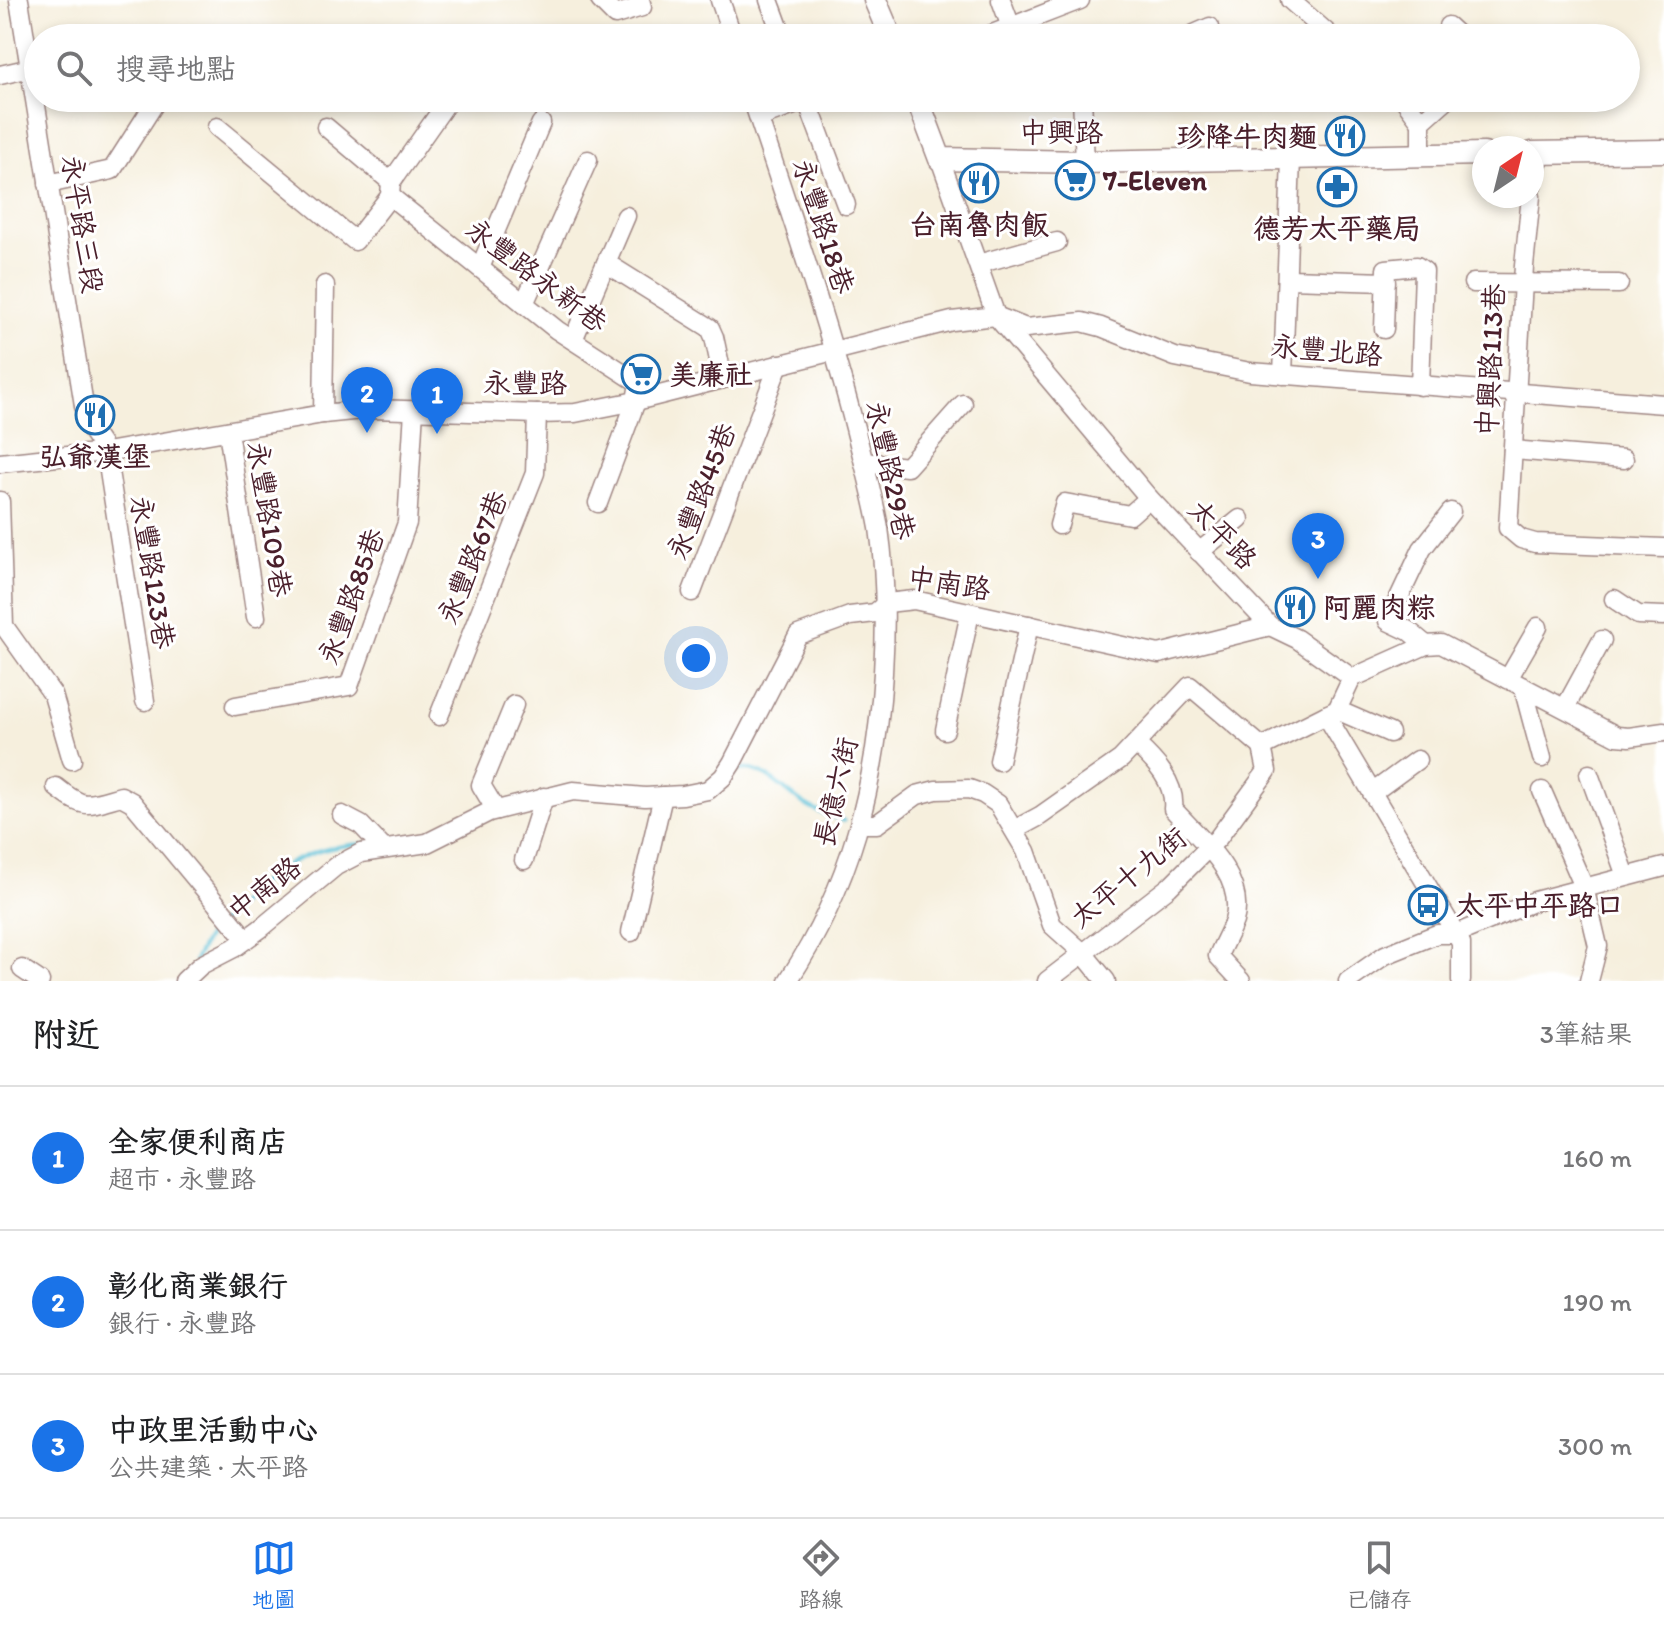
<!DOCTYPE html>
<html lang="zh-TW">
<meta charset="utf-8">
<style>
:root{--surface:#fff;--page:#f2f2f2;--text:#202124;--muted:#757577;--line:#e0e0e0;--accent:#1a73e8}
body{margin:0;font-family:Itim,"LXGW WenKai TC",sans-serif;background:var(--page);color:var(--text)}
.compass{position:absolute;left:1472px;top:136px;width:72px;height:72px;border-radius:50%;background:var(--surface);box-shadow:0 4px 12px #0003;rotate:35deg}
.you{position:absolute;left:696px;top:658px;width:28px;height:28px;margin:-20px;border:6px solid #fff;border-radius:50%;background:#1a73e8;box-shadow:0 0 0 12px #1a73e833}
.badge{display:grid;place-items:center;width:52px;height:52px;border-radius:50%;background:var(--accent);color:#fff;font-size:26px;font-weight:700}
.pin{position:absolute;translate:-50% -66px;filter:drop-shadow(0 2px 4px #0008)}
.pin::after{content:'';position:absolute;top:42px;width:28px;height:24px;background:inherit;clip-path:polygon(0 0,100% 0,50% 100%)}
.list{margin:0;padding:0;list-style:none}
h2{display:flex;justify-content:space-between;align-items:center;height:104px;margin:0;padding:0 32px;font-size:34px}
h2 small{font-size:26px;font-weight:400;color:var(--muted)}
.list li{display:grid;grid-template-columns:52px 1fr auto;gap:24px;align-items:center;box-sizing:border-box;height:144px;padding:0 32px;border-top:2px solid var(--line)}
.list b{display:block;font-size:30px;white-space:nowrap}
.list p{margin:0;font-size:26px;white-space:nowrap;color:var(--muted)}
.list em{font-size:26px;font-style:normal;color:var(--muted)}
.icon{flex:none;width:44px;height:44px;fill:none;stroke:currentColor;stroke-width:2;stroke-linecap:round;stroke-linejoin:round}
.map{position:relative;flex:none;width:1664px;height:981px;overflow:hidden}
.search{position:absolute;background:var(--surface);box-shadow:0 4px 12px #0003;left:24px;right:24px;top:24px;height:88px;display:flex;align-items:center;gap:20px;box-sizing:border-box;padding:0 28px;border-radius:44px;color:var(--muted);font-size:30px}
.sheet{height:536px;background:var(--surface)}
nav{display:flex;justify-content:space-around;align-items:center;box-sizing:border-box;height:112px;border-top:2px solid var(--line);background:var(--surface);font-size:22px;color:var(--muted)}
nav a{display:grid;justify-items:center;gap:4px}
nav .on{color:var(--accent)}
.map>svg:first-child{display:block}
</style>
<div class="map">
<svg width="1664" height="981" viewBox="0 0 1664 981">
<rect width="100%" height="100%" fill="#fff"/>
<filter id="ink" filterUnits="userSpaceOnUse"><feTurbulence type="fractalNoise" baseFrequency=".0125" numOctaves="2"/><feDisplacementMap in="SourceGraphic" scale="16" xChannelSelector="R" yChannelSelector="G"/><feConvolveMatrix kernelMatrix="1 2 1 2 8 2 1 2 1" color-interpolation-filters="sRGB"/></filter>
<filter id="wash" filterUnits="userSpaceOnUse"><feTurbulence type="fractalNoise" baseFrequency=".006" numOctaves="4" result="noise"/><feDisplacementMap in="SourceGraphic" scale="32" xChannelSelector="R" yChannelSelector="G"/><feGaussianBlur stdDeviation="1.8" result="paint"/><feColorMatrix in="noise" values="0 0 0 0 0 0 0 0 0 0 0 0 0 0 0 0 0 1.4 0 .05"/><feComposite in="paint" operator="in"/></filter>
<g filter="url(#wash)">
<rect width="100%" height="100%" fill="#f6efdd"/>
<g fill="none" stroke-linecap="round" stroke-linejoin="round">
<!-- stream -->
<g stroke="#59c0d7" stroke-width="4">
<path d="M734 772C759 759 786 794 807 806 818 813 832 816 844 821"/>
<path d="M231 913C244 900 257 883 273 873 300 855 332 845 364 844"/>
<path d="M195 960 209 933 224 919"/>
</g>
</g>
</g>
<g filter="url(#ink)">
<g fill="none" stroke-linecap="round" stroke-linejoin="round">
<!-- minor casing -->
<g stroke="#a08784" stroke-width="21">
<g id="minor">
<path d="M19 0 87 424 106 452 145 701"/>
<path d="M600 0 615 15 642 7 640 0"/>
<path d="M720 0 733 38"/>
<path d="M769 0 783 38"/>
<path d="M1001 0 1011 27"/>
<path d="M1290 0 1333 38"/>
<path d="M1448 26 1461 38"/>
<path d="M982 38 1080 0"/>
<path d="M1185 38 1210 27"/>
<path d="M0 75 31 68"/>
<path d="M752 98C788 207 826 316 855 428 863 461 873 494 879 528 886 576 886 624 883 673 876 786 851 885 788 981"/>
<path d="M806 98 846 205"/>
<path d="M1082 98 1085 162"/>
<path d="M1403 98 1421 122"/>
<path d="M759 118 813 98"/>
<path d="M217 127 355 241 390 196 391 182 326 127"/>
<path d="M1421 156V122L1448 98"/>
<path d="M940 159 996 316 1149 498 1270 626 1297 639 1352 678"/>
<path d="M391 182 450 98"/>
<path d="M48 184 112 170 158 98"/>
<path d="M1532 185 1533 174 1543 153"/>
<path d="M390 196 557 330 639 383 636 401 598 503"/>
<path d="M1531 196 1524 266 1508 528 1521 539 1535 543 1664 548"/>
<path d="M606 263 710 328 714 337 723 379"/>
<path d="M978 264 1057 242"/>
<path d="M480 268 541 123"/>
<path d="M1289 279 1386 282"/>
<path d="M1473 283 1619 284"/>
<path d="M524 304 588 160"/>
<path d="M1384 329 1386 269 1417 266 1424 271 1420 386"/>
<path d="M573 340 626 216"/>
<path d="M1283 375 1291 159"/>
<path d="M323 414 325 285"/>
<path d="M228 431 256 617"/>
<path d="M1513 450 1624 459"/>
<path d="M864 462 907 467 963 404"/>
<path d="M0 463 106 452 323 414 372 409 537 414 575 413 636 401 952 321 996 316 1026 328 1082 322 1101 327 1175 357 1250 372 1664 404"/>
<path d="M0 501 4 626 53 695 72 760"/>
<path d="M1059 525 1065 503 1130 515 1149 498"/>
<path d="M1199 552 1240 519"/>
<path d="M692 592 779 364"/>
<path d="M1614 599 1638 615 1664 616"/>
<path d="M1426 645 1409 631 1388 621 1422 549 1451 512"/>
<path d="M1352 678 1337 710 1326 715 1456 934 1461 943V981"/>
<path d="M1352 678 1426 645 1441 644 1617 736 1629 737 1664 732"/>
<path d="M1508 679 1538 627"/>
<path d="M1523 687 1542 758"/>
<path d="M235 706 349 686 407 523 414 410"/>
<path d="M1565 708 1602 640"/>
<path d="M1337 710 1390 733"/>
<path d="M439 716 535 473 537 414"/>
<path d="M945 730 970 613"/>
<path d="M1136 744C1155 761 1176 783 1173 809 1199 838 1247 876 1234 921 1230 932 1223 944 1218 956L1241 981"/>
<path d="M999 761 1029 625"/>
<path d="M1589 774 1626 876"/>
<path d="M56 787C85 810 86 806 121 796L132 802 245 938"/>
<path d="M1542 791 1584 887 1598 946 1589 981"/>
<path d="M1372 793 1417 760"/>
<path d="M496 810 481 785 514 705"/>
<path d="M342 815 361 825 384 849"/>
<path d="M861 824H877L917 795 936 790 969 789 983 794 998 804 1026 851 1052 925 1082 952 1106 981"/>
<path d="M1014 830 1040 816 1121 759 1190 686 1262 747"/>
<path d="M524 860 544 797"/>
<path d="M631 932 663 796"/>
<path d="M22 969 40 981"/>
<path d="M184 981 201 965 234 948 260 929 336 866 361 853 427 843 489 812 573 791 645 797 683 795 708 790 723 777 732 763 798 635 850 616 875 613 887 603 914 600 1159 654 1270 626"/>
<path d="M1047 981 1169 887 1218 838 1267 771 1262 747 1326 715"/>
<path d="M1348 981 1385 955 1437 934H1456L1535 901 1664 867"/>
</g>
</g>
<!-- major casing -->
<g stroke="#a08784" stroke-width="25">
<g id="major">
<path d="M875 0 891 38"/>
<path d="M917 98 940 159 1085 162 1484 154"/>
<path d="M1532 153 1664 151"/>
</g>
</g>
<!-- minor -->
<use href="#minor" stroke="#fff" stroke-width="18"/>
<!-- major -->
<use href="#major" stroke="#fff" stroke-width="22"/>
</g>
</g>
<!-- icons -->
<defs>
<g id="restaurant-ring" transform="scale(2)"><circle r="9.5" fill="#fff" stroke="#1f6fb2" stroke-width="1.5"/><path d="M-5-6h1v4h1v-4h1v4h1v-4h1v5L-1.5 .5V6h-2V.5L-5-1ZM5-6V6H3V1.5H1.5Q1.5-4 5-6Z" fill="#1f6fb2"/></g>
<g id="supermarket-ring" transform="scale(2)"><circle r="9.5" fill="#fff" stroke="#1f6fb2" stroke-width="1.5"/><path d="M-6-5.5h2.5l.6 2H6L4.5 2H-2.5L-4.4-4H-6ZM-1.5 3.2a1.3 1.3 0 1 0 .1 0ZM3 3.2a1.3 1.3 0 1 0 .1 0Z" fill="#1f6fb2"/></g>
<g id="pharmacy-ring" transform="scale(2)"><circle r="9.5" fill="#fff" stroke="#1f6fb2" stroke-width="1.5"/><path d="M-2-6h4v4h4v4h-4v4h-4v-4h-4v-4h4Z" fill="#1f6fb2"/></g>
<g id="bus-ring" transform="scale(2)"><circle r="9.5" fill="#fff" stroke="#1f6fb2" stroke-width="1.5"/><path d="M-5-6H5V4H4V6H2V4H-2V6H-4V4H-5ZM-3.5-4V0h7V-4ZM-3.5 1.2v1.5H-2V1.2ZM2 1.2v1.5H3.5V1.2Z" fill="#1f6fb2"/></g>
</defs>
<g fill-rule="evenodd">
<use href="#restaurant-ring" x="1345" y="136"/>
<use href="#supermarket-ring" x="1075" y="180"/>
<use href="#restaurant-ring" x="979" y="183"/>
<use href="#pharmacy-ring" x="1337" y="187"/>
<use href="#supermarket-ring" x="641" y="374"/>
<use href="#restaurant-ring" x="95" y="415"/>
<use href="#restaurant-ring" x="1295" y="607"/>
<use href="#bus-ring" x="1428" y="905"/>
</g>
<g text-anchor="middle" stroke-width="6" stroke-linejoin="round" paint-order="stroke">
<!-- street labels -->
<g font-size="28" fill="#4a1f2b" stroke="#fff">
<text x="1061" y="142">中興路</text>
<text transform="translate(83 224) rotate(81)" y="10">永平路三段</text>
<text transform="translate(824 226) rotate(72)" y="10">永豐路18巷</text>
<text transform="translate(537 275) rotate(37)" y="10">永豐路永新巷</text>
<text transform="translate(1327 350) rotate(5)" y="10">永豐北路</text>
<text transform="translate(1490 360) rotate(-87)" y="10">中興路113巷</text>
<text x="525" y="393">永豐路</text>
<text transform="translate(891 470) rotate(78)" y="10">永豐路29巷</text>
<text transform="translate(701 491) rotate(-69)" y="10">永豐路45巷</text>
<text transform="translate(270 519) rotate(81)" y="10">永豐路109巷</text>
<text transform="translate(1223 534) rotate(46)" y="10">太平路</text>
<text transform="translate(472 557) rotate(-68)" y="10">永豐路67巷</text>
<text transform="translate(153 572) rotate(81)" y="10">永豐路123巷</text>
<text transform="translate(949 583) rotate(9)" y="10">中南路</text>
<text transform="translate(351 596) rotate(-70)" y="10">永豐路85巷</text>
<text transform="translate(835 792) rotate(-77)" y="10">長億六街</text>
<text transform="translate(1128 877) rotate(-39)" y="10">太平十九街</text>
<text transform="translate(264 888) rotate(-38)" y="10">中南路</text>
</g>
<!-- poi labels -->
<g font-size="28" font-weight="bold" fill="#4a1f2b" stroke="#fff" text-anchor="start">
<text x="1317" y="146" text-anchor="end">珍降牛肉麵</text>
<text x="1103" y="190">7-Eleven</text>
<text x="979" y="234" text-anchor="middle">台南魯肉飯</text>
<text x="1337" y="238" text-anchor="middle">德芳太平藥局</text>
<text x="669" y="384">美廉社</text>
<text x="95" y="466" text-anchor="middle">弘爺漢堡</text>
<text x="1323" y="617">阿麗肉粽</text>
<text x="1456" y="915">太平中平路口</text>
</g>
</g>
</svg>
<svg class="compass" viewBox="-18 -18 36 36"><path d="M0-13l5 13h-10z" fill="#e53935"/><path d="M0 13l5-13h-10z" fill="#757577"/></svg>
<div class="you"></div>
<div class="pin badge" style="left:437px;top:434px">1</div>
<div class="pin badge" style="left:367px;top:433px">2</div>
<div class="pin badge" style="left:1318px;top:579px">3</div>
<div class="search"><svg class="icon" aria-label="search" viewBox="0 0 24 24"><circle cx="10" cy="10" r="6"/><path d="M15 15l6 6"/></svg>搜尋地點</div>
</div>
<section class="sheet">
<h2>附近<small>3筆結果</small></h2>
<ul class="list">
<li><span class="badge">1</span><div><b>全家便利商店</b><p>超市 · 永豐路</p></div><em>160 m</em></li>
<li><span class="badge">2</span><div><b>彰化商業銀行</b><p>銀行 · 永豐路</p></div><em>190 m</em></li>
<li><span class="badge">3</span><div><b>中政里活動中心</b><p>公共建築 · 太平路</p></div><em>300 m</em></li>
</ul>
</section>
<nav>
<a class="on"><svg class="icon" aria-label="map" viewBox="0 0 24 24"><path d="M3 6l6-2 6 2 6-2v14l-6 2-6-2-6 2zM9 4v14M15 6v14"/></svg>地圖</a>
<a><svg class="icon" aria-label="directions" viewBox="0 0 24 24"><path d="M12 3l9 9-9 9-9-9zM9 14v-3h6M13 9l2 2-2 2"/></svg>路線</a>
<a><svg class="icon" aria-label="saved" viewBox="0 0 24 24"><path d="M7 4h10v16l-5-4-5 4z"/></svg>已儲存</a>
</nav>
